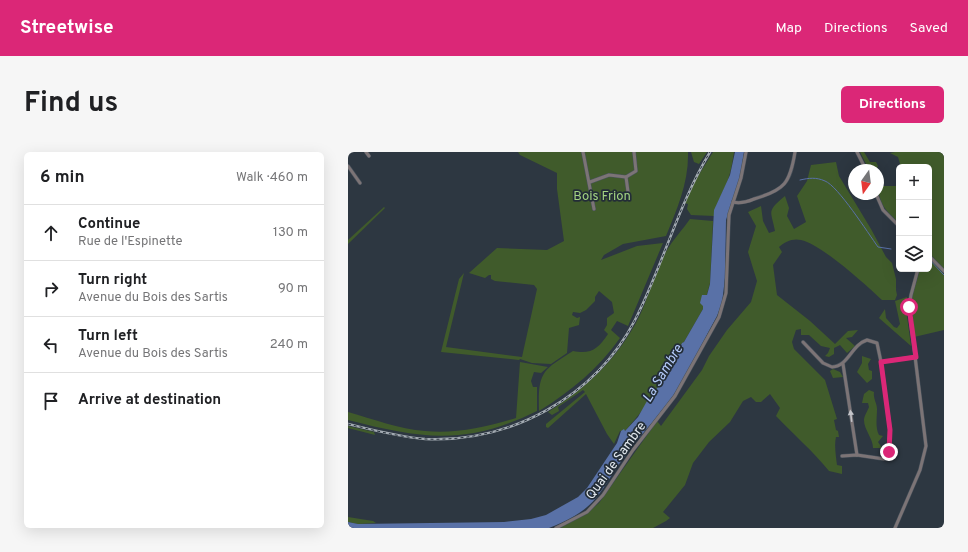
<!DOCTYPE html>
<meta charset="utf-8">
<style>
:root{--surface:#fff;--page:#f6f6f6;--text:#202124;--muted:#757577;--line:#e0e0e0;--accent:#db2777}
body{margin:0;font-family:Overpass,sans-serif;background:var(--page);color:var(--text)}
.controls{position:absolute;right:12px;top:12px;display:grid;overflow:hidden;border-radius:6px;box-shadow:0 4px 16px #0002}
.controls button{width:36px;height:36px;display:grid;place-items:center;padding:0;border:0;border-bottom:1px solid var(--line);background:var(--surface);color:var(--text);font:20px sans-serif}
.compass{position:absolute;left:500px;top:12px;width:36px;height:36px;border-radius:50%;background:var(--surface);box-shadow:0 4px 16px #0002;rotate:194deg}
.stop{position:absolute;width:12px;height:12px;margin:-9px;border:3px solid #db2777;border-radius:50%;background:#fff}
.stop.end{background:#db2777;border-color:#fff;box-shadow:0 1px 4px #0008}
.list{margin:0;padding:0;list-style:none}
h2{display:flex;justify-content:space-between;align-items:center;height:52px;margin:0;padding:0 16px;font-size:17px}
h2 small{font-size:13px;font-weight:400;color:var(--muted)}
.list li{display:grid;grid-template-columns:26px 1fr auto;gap:12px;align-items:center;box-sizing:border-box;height:56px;padding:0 16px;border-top:1px solid var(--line)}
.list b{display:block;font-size:15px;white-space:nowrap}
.list p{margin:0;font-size:13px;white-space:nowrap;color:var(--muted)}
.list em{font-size:13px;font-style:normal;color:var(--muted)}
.icon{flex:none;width:22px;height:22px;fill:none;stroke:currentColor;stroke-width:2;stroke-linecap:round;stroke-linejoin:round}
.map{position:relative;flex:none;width:596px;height:376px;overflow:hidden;border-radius:6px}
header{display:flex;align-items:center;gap:24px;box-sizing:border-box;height:56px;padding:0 20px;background:var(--accent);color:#fff}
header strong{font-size:19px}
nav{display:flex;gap:22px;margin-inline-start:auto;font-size:14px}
.intro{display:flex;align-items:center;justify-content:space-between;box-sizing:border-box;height:96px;padding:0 24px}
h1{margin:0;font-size:28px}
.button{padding:10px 18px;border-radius:6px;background:var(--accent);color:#fff;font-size:14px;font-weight:700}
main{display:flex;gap:24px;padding:0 24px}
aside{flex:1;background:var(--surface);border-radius:6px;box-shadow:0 4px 16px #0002}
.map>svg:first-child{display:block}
</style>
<header>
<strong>Streetwise</strong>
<nav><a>Map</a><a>Directions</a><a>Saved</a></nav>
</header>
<div class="intro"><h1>Find us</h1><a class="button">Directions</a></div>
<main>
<aside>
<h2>6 min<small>Walk · 460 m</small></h2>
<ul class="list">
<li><svg class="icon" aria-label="ahead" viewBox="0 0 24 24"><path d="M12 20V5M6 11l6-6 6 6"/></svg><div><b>Continue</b><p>Rue de l'Espinette</p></div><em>130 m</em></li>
<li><svg class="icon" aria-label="right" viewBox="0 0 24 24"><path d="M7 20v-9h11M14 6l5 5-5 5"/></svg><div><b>Turn right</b><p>Avenue du Bois des Sartis</p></div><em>90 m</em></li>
<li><svg class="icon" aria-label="left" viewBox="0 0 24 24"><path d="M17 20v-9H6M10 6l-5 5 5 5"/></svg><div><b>Turn left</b><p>Avenue du Bois des Sartis</p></div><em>240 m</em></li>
<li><svg class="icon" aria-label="arrive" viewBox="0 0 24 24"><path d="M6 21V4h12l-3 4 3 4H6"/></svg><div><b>Arrive at destination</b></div></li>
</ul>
</aside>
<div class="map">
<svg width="596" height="376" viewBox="0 0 596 376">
<rect width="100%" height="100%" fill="#2d3741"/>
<!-- green -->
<g fill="#405b2b">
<path d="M170 0H340C341 30 329 57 318 84L275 92 256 103 253 108 289 94 315 91 280 174 269 169 263 178 272 186C250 217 223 239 191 259 190 221 193 219 225 199 243 203 251 196 260 182L256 178 259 173V166L266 161 264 150 251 139 247 145V149L238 158 232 161 225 160 224 163 229 166 232 165 231 173 221 176 219 201 203 212 184 211 172 207 171 208 93 200 111 127 116 121 98 195 174 205 189 137 186 133 147 129 143 127V123H141L137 126 121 121 149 96 199 98 216 89 209 37V21L172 3Z"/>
<path d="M343 0H359L351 12 346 10Z"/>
<path d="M365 0H386C384 13 382 25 376 37 372 47 367 53 366 64L343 63 339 57 340 52 337 51 347 29Z"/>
<path d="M512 0H516L522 10H528L530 14 528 18H521Z"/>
<path d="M547 0H596V117L581 101V15H553L550 5 542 1Z"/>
<path d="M488 10 491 24 523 77 538 105 544 111 548 127V138L549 143 547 148H534C518 133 473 92 453 88 444 86 437 90 431 95L434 100 425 113 429 143 462 169 487 192 500 179 510 178 504 185 498 186 507 194 499 201 492 193 486 196V202L481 205 477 204 480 201 482 196 473 194 461 183H453V177L448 178 444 190 446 197 477 228 489 267 486 268 488 278 490 279 491 285H488C486 293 488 305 489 313L494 314V322L481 319C465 299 446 283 428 264L432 256 422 242 413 250H408L403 245 395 249 382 270 361 290 345 311 337 333 315 360 322 366 318 369 305 376H212L239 361 251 351 302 279 309 269 313 274 354 218 361 204 379 178 403 150 409 129 400 100 408 74 400 60 413 54 415 69 421 81 427 79C423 58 418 60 437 44L441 56 439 64 446 77 458 70 449 44 459 29 463 13Z"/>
<path d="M530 29H533L535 34H548L551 39V71C536 57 530 51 530 29Z"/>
<path d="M36 55 37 56 0 92V88Z"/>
<path d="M342 67 365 69 362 131 355 157 336 190 334 191C322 223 300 253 277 279H272L266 292 259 282 238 242 200 276 198 275V272L237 240 235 238 210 255 211 259 204 263 200 260C232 240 262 214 282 181 299 156 304 124 319 98 325 88 335 77 342 67Z"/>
<path d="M581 106 596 122V178L566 185 564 145 572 117H581Z"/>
<path d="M559 145 558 157 563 194 531 166 537 157 538 166 546 175 549 176 552 172 547 149Z"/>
<path d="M514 204 523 207 520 212 521 218 524 219V227L519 231 509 220 514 211Z"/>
<path d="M172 210 200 215 193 221 186 220 183 229 185 235H189V259C118 294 74 287 0 268V260C25 267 51 277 77 279 108 282 138 275 168 266Z"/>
<path d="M485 217 492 220 495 225 485 226 482 219Z"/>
<path d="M521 238 526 240C525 247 529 251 529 257 529 265 527 276 531 283L535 284 530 290 534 296H525C525 286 516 278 516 268 516 264 520 258 521 255L520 251H514L516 242Z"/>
<path d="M0 274 26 280 27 283 0 276Z"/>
<path d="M0 365 25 369 28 371 10 372 0 370Z"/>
</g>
<!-- water -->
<path fill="#5971a7" d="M387 0H396L392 26 378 68 377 126 374 151 369 164C355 189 343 216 327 241 313 262 295 280 280 300 250 339 253 356 201 376H0V370L10 372 156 370 183 367 198 363 230 345 239 336 269 291 273 279 276 277 277 279 290 265 299 249 301 248 322 217 334 191 336 190 355 157V154L352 151 354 143H359L362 132 366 58 382 23Z"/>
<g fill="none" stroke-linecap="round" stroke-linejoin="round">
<!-- stream -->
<g stroke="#5971a7" stroke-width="1">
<path d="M452 28C461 26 468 25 477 29 490 34 520 81 530 95L543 97"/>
<path d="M581 107 596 123"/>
</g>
<!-- minor casing -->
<g stroke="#4a535d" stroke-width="4">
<g id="minor">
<path d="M18 0 21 4"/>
<path d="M235 0 246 57"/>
<path d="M509 0 518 18"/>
<path d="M0 14 12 31"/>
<path d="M278 25 288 19 286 0"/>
<path d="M278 25 281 47"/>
<path d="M242 30 261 23 278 25"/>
<path d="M528 42 535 58 551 74"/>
<path d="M385 50C393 52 399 50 406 47 437 38 442 31 447 0"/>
<path d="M581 104 596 119"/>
<path d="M455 190 475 211 484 215C501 214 503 193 519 188L529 191 533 210 567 205"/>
<path d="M495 212 509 303"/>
<path d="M494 304 509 303 536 307 540 305 542 277 533 210"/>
<path d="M208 376 239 360 255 343 285 298 327 244 371 165 378 141 381 63 393 26 398 0"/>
<path d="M547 376 572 318 578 294 561 155 563 143 570 117"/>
</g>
</g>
<!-- minor -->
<use href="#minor" stroke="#7c7476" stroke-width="3"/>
<!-- rail casing -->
<g stroke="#a2aab1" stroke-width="2.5">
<path id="rail" d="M0 272C25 278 51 285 77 287 163 291 247 245 287 168 315 113 330 53 362 0"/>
</g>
<!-- rail -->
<use href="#rail" stroke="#232d37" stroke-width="1" stroke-dasharray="3" stroke-linecap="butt"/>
</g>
<!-- one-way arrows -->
<defs><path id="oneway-solid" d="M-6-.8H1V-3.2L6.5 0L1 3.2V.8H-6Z"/></defs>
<use fill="#c3c4c9" href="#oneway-solid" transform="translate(503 264) rotate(-97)"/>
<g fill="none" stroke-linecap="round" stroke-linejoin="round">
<!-- route -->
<path stroke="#db2777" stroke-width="5" d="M541 300 542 278 533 210 568 205 561 155"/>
</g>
<g text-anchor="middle" stroke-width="3.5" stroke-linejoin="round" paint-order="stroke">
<!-- park labels -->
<g font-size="13" fill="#a3d382" stroke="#232d37">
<text x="254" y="48">Bois Frion</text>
</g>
<!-- street labels -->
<g font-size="13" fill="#e1e7ed" stroke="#232d37">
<text transform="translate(267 308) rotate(-54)" y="5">Quai de Sambre</text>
</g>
<!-- water labels -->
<g font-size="14" font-style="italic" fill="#b4cbfa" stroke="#232d37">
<text transform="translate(314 221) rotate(-59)" y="5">La Sambre</text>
</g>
</g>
</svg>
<div class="controls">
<button>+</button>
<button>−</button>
<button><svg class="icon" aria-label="layers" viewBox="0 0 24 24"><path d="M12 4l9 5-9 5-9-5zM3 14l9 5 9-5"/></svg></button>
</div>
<svg class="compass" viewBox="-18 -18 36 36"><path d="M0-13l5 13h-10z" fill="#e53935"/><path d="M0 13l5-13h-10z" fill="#757577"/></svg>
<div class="stop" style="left:561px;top:155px"></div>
<div class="stop end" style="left:541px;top:300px"></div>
</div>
</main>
